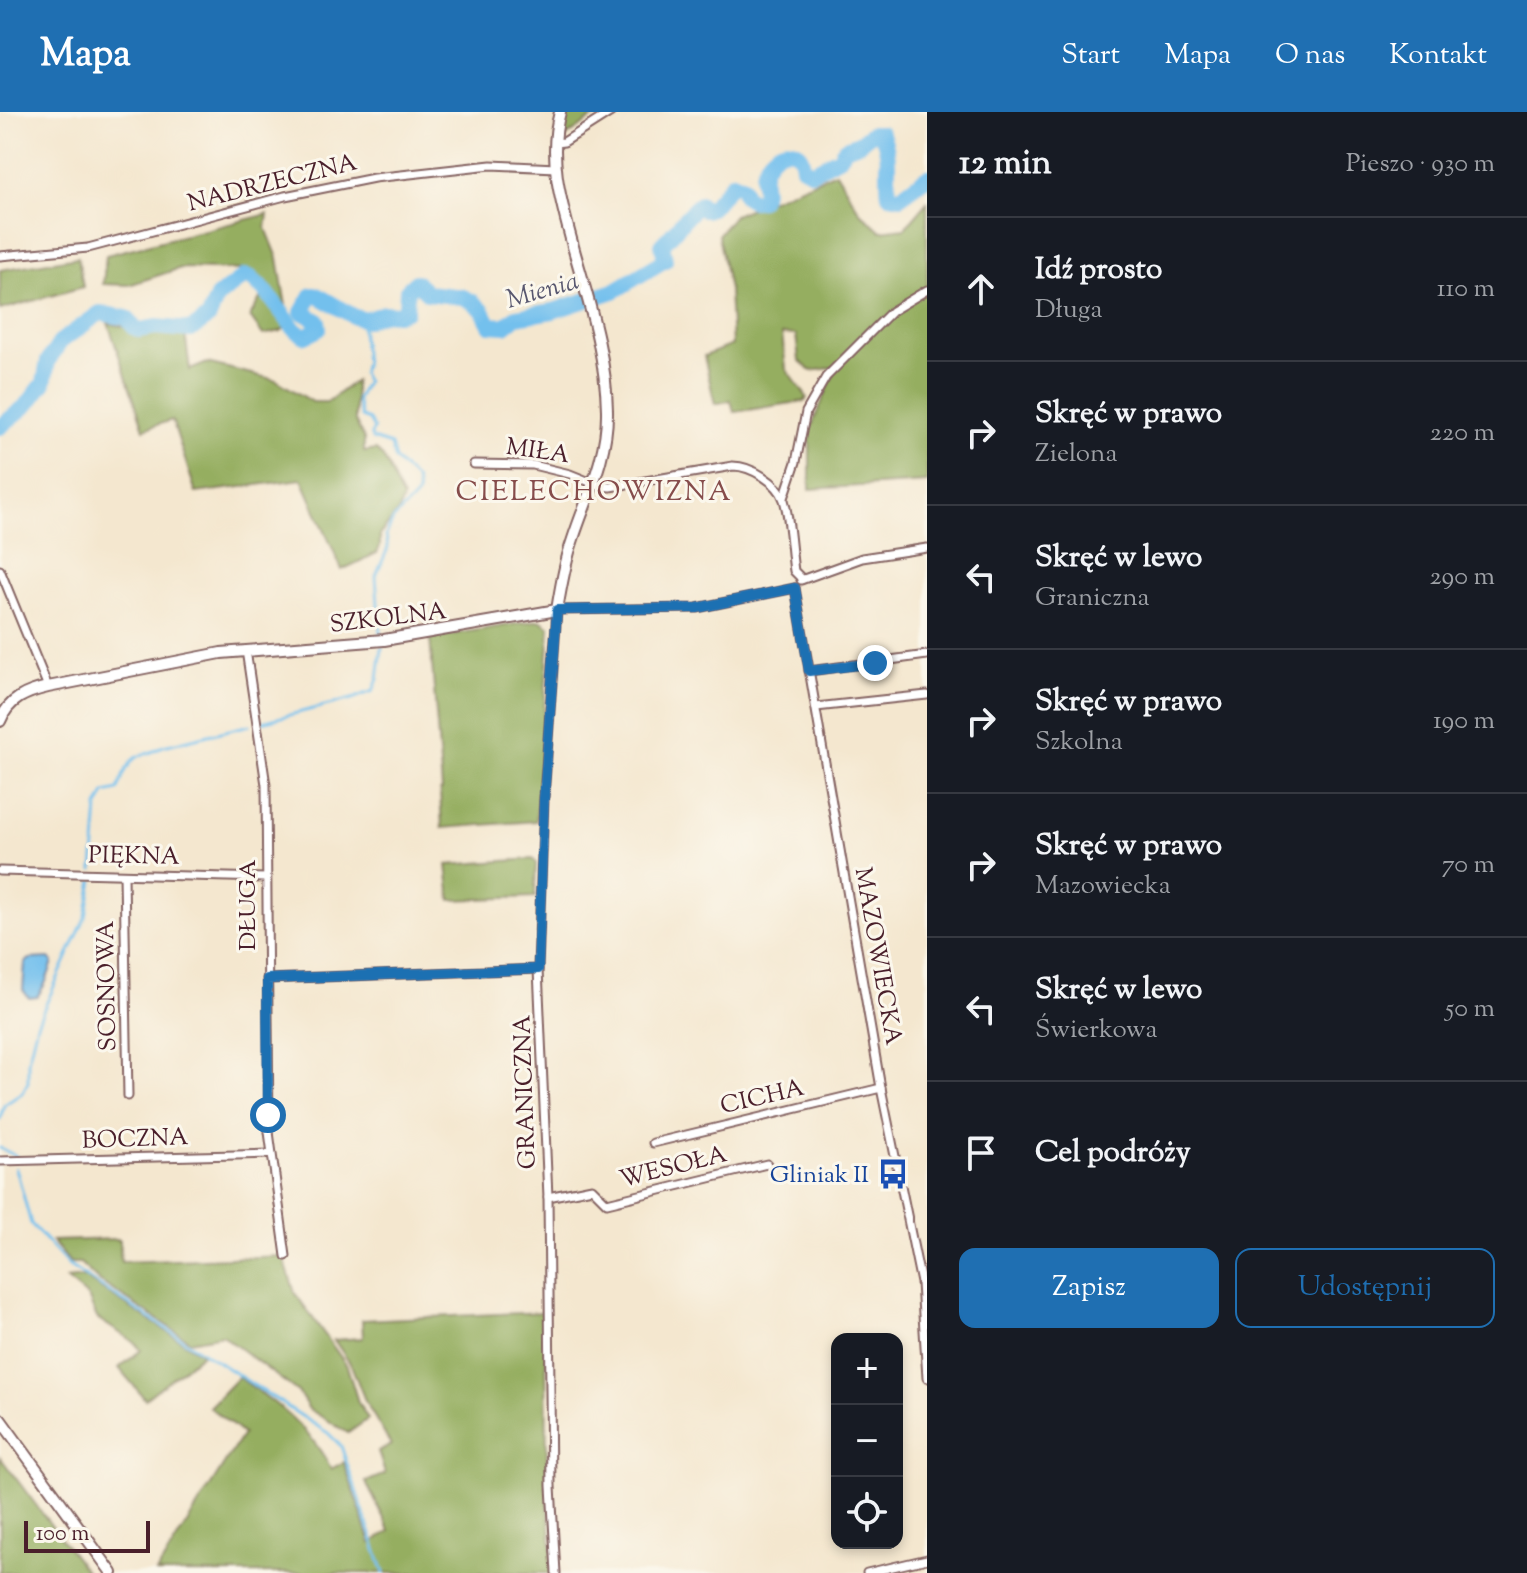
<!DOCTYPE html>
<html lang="pl">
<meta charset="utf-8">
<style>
:root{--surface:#171b24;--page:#20242c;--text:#f1f3f6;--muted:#9ea1a6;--line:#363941;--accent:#1f6fb2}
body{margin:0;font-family:"Sorts Mill Goudy",serif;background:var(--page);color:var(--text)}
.controls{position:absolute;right:24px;bottom:24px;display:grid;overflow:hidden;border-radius:16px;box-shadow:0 4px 12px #0003}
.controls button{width:72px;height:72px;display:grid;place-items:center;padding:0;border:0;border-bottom:2px solid var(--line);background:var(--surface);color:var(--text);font:40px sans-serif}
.scale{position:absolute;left:24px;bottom:20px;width:126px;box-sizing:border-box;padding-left:8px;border:4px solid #4a1f2b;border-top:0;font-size:22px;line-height:28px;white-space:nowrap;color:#4a1f2b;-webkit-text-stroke:6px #fbf7ec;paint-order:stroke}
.stop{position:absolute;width:24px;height:24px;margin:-18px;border:6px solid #1f6fb2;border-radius:50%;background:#fff}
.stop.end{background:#1f6fb2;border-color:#fff;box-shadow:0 2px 8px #0008}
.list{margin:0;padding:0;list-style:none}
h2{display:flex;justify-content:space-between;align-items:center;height:104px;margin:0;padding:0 32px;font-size:34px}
h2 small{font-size:26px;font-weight:400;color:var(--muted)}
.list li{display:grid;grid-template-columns:52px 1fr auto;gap:24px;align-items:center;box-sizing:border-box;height:144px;padding:0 32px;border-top:2px solid var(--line)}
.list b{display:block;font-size:30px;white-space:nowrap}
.list p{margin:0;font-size:26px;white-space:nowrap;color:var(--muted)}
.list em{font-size:26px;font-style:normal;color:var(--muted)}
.actions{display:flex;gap:16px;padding:24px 32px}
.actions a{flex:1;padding:18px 0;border:2px solid var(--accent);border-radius:16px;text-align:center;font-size:28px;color:var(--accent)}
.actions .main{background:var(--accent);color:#fff}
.icon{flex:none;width:44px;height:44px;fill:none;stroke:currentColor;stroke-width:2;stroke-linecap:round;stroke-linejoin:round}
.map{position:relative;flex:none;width:927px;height:1461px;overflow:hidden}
header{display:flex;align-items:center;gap:48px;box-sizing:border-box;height:112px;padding:0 40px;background:var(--accent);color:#fff}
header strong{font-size:38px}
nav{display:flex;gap:44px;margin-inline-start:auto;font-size:28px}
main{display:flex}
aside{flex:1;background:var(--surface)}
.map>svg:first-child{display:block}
</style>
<header>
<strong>Mapa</strong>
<nav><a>Start</a><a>Mapa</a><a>O nas</a><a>Kontakt</a></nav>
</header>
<main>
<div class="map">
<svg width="927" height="1461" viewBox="0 0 927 1461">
<rect width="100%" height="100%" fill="#fbf7ec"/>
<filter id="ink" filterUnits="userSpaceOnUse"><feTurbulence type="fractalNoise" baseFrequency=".0125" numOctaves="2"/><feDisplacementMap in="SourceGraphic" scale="16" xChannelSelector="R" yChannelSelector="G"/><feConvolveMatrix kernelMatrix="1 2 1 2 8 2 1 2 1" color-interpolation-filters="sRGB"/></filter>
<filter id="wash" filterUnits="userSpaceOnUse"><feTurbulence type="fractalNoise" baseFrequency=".006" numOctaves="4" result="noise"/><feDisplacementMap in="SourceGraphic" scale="32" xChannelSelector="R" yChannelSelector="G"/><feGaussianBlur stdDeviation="1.8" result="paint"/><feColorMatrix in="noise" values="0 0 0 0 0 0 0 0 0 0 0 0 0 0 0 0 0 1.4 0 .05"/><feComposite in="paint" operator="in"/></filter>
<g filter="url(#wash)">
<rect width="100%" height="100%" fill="#f4e7cf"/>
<!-- forest -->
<g fill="#95ae60" stroke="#706646" stroke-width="2">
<path d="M567 0H601L566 25 562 21Z"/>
<path d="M836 60 860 100 881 119 905 116 927 90V370L810 377V318L837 255 811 259 799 248 796 223 782 222 786 257 807 285 805 289 734 300 731 288 715 292 704 244 732 233 729 178 718 123 734 103Z"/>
<path d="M268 102 266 116 278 146 289 212 281 219 263 223 250 205 265 177 246 158 181 156 129 173 103 172 106 143Z"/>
<path d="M78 145 83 175 0 198V158Z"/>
<path d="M108 211 131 216 138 220 185 221 190 258 207 251 276 268 313 290H327L355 269V309L364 327V340L376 338C392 352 392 370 403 386L399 399 380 422V434L377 441 342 458 302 367 196 381 172 308 144 317Z"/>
<path d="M540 508 550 515 536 709 442 716 440 679 442 678 430 526Z"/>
<path d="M533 747 536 751 535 785 451 788 447 753Z"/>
<path d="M119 1127 121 1150 283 1144 295 1181 347 1254 358 1290 368 1307 348 1321 309 1297 298 1280 222 1223 190 1229 99 1169 80 1151H70L52 1129Z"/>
<path d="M83 1165 202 1242 145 1287 119 1256 141 1238 135 1231 97 1206 88 1185 66 1167Z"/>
<path d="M546 1200 547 1379 554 1461H156L243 1322 209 1295 238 1265C275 1290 311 1316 331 1357L344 1350 371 1431 390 1419 366 1370 385 1362 378 1339 391 1333 366 1291 351 1253 334 1228 363 1226 362 1208Z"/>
<path d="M0 1345 87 1461H0Z"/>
</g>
<!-- water -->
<path fill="#73c0ed" stroke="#5e708c" stroke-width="2" d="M49 846 53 850 45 872 37 885 29 886 23 878 25 851 30 847Z"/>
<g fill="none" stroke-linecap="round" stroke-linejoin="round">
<!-- stream -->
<g stroke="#73c0ed" stroke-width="3">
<path d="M361 207 365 253 362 261 366 270 357 287 361 305 369 308 374 317 371 322 372 327 391 333 395 348 416 368 418 382 393 408 386 423 388 436 376 464 380 521"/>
<path d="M262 610 352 587 373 579 378 567 382 536"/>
<path d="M93 758 98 695 105 681 118 678C122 667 128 648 139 644 149 641 155 640 163 634L250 613"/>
<path d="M0 1007 4 993 22 981 28 970V949L37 912 86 804 93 769"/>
<path d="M0 1036 16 1044"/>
<path d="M16 1056 31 1112 69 1154 328 1321 341 1334 384 1461"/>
</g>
<!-- river -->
<path stroke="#73c0ed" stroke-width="16" d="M0 315 27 293 44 271 48 249 61 229 100 201 127 206 134 215 140 218 156 215 191 218 209 205 217 185 245 164 250 165 267 181 296 219 305 224 319 217 318 209 302 200 312 183H317L355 205 366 208 384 201 397 202 406 199 407 178 416 170 428 181 463 185 473 190 483 199 490 213 505 214 516 205 553 199 614 179 665 148 662 132C676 119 686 102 700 92L705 98 711 96 733 70 742 74 745 84 753 89 761 88C767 78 761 72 763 62 765 49 780 32 795 39 802 42 802 48 803 55L812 60 840 45 845 36 859 31 872 21H881C892 42 886 61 889 83L900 85 927 65"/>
</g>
</g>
<g filter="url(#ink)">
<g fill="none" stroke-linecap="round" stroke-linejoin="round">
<!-- street casing -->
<g stroke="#866564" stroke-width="11">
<g id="street">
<path d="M555 31 564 30 611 0"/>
<path d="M0 144 88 136 285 84 374 66 491 53 556 56"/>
<path d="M474 352 533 353 570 362 600 374 610 375 733 354C751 354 779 371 784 388 790 407 791 438 794 459L802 467"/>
<path d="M784 386 796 350 806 300 826 265 892 199 927 178"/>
<path d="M0 458 48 575"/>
<path d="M801 468 862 446 927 436"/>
<path d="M795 476 881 976 921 1171 927 1266"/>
<path d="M246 538 266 673 269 1020 286 1144"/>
<path d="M809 559 927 543"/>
<path d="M816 595 927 583"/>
<path d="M0 759 266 766"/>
<path d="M124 763 128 984"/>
<path d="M267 867 538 857"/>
<path d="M653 1031 881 976"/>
<path d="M0 1049 270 1042"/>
<path d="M548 1085 592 1076 607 1091 767 1052"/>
<path d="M556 1461 551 1374 548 1085 538 857 544 686 557 498 697 496 795 476"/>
<path d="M867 1461 927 1447"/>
</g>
</g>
<!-- secondary casing -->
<g stroke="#866564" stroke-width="14">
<g id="secondary">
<path d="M0 609C9 587 26 580 48 575L221 541 384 528 557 498C561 474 565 450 573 427 587 384 608 345 607 298 606 243 589 191 574 138 562 93 547 47 560 0"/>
<path d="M0 1307 112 1461"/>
</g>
</g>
<!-- street -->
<use href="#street" stroke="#fff" stroke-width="7"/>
<!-- secondary -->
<use href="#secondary" stroke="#fff" stroke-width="10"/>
</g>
</g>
<g fill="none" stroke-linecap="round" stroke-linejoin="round" filter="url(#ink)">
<!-- route -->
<path stroke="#1f6fb2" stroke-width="10" d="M268 1003 267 867 538 857 544 686 557 498 697 496 795 476 809 559 875 551"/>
</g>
<!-- icons -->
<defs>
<g id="bus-bare" transform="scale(2.4)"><path d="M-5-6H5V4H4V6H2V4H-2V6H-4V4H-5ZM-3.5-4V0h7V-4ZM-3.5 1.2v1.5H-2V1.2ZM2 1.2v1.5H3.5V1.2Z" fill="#1a4fb4" stroke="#fbf7ec" stroke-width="2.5" paint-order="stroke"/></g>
</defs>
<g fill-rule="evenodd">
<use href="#bus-bare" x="893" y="1062"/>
</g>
<g text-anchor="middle" stroke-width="6" stroke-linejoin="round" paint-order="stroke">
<!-- street labels -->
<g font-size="24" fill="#4a1f2b" stroke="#fbf7ec">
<text transform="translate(272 70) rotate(-14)" y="8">NADRZECZNA</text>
<text transform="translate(538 338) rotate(8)" y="8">MIŁA</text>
<text transform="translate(388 505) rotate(-7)" y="8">SZKOLNA</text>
<text transform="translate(134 743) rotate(1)" y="8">PIĘKNA</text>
<text transform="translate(247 793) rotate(-90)" y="8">DŁUGA</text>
<text transform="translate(879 844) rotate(80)" y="8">MAZOWIECKA</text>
<text transform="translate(106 874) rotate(-91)" y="8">SOSNOWA</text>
<text transform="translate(524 980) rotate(-92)" y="8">GRANICZNA</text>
<text transform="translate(762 984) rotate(-13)" y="8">CICHA</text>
<text transform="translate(135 1026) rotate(-2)" y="8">BOCZNA</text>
<text transform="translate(673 1054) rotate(-14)" y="8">WESOŁA</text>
</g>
<!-- transit labels -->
<g font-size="24" fill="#164399" stroke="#fbf7ec" text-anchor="end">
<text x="869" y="1070">Gliniak II</text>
</g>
<!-- water labels -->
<g font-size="26" font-style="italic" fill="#58576f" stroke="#fbf7ec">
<text transform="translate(542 177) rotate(-16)" y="9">Mienia</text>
</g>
<!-- quarter labels -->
<g font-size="28" letter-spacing="2" fill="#864c4b" stroke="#fbf7ec">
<text x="594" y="388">CIELECHOWIZNA</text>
</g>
</g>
</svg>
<div class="controls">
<button>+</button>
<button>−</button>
<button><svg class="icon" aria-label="locate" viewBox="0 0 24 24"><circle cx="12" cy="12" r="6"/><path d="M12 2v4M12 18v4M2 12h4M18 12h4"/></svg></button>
</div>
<div class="scale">100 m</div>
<div class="stop" style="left:268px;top:1003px"></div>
<div class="stop end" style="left:875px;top:551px"></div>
</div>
<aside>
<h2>12 min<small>Pieszo · 930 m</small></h2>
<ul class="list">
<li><svg class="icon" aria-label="ahead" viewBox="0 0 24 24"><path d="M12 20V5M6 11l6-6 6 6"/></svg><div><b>Idź prosto</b><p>Długa</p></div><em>110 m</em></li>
<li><svg class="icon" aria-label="right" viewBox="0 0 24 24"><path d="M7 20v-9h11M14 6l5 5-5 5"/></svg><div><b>Skręć w prawo</b><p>Zielona</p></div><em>220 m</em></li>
<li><svg class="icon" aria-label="left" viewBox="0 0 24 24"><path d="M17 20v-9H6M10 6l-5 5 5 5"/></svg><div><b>Skręć w lewo</b><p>Graniczna</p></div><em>290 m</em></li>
<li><svg class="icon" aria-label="right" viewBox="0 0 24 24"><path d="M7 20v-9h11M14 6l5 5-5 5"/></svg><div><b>Skręć w prawo</b><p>Szkolna</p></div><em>190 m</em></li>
<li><svg class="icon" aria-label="right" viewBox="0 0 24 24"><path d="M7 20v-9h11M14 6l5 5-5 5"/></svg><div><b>Skręć w prawo</b><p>Mazowiecka</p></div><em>70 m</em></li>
<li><svg class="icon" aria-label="left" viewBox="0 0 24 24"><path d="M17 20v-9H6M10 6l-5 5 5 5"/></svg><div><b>Skręć w lewo</b><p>Świerkowa</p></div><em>50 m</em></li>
<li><svg class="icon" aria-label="arrive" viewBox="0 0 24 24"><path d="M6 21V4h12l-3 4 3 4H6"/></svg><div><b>Cel podróży</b></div></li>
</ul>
<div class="actions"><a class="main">Zapisz</a><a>Udostępnij</a></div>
</aside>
</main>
